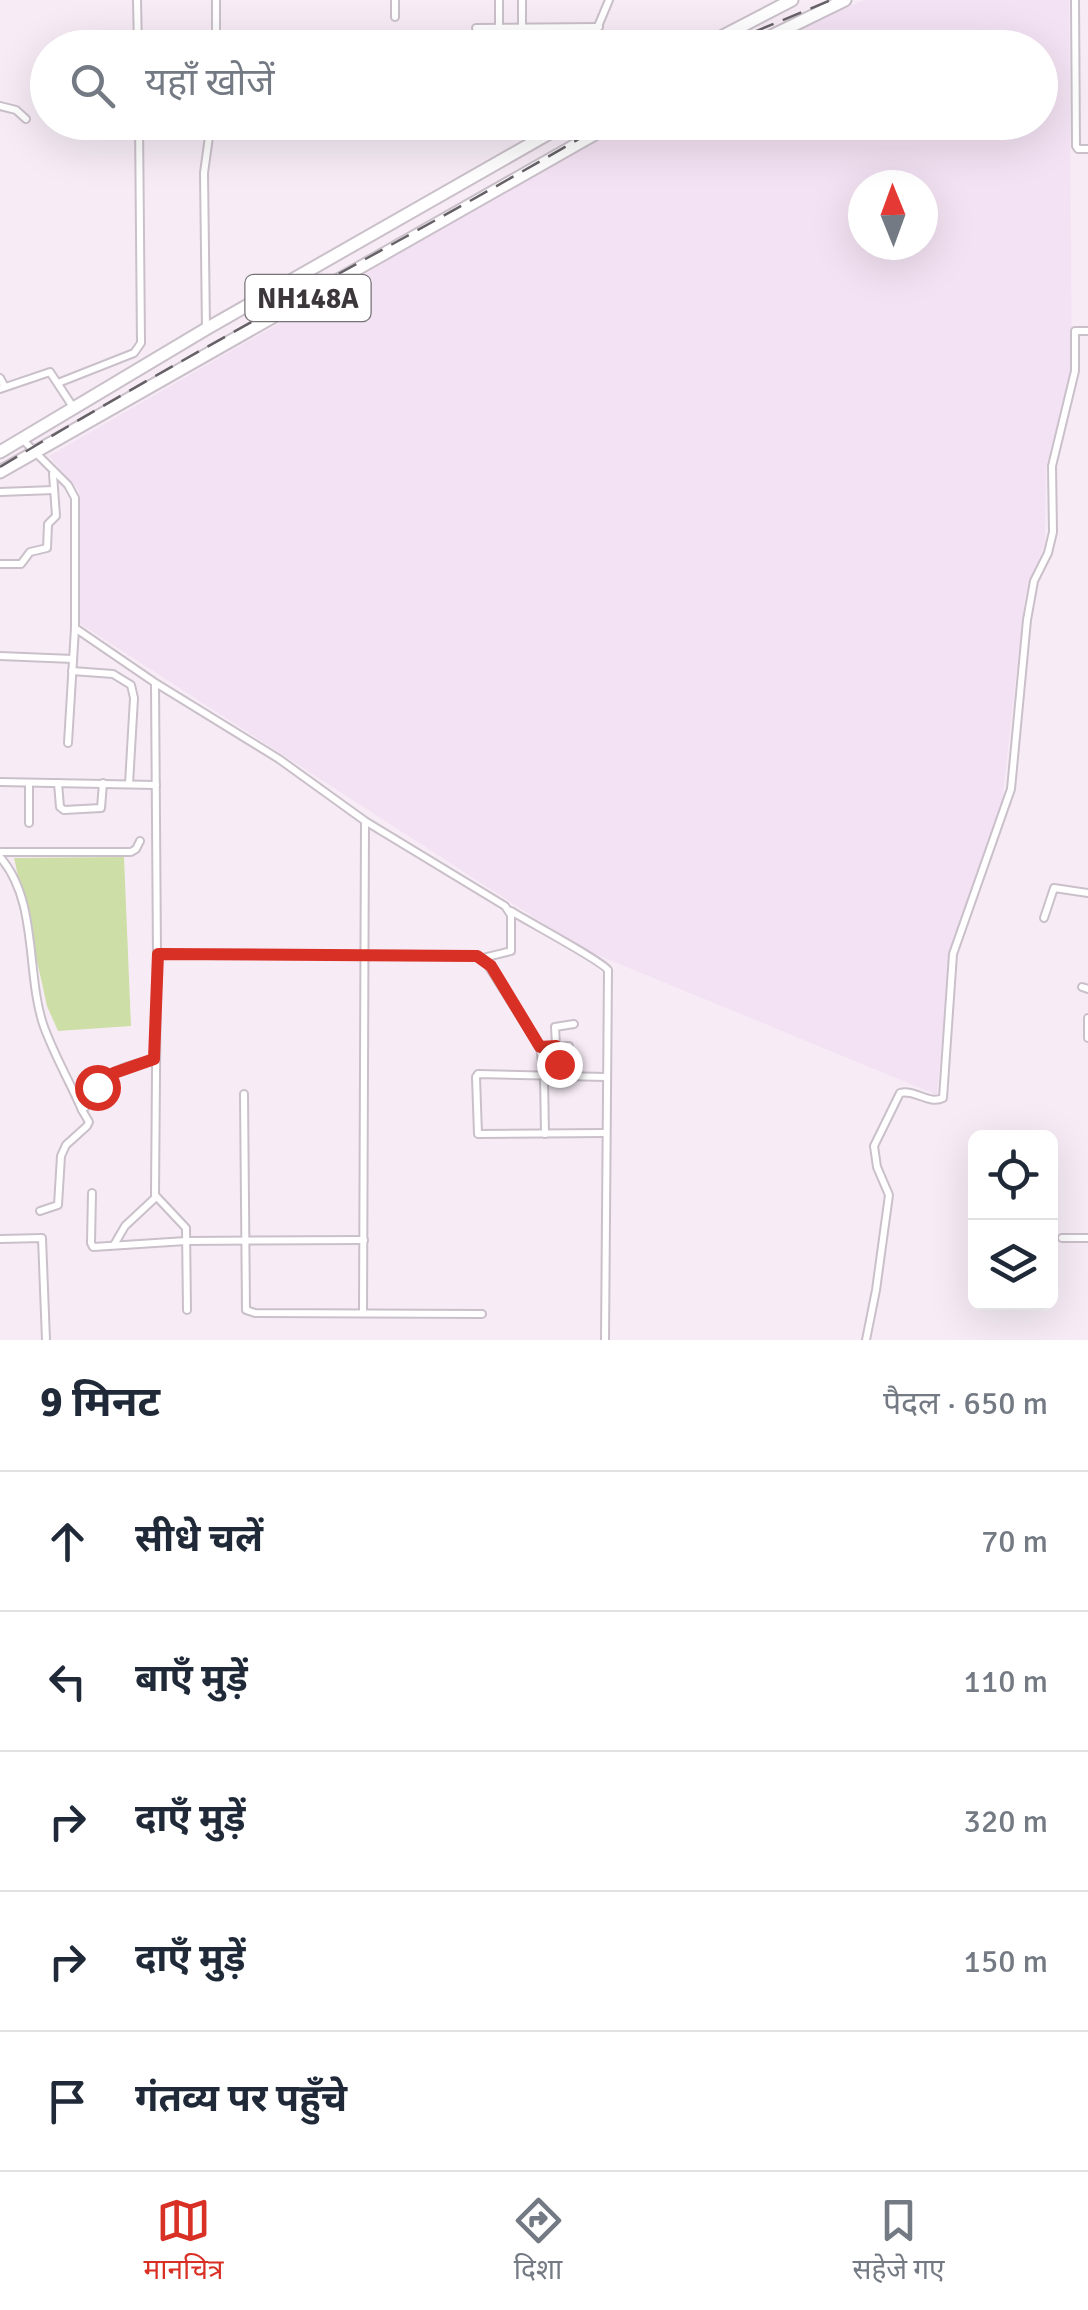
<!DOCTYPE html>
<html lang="hi">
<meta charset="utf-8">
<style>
:root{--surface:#fff;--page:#f6f6f7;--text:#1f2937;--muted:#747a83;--line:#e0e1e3;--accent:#d93025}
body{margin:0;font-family:Signika,"Noto Sans Devanagari",sans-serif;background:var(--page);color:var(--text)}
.controls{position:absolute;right:30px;bottom:30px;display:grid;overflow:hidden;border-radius:15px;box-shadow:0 10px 40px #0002}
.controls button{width:90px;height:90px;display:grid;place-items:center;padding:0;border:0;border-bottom:2px solid var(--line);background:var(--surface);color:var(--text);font:50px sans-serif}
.compass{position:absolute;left:848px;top:170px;width:90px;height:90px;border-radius:50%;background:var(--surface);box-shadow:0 10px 40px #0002;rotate:359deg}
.stop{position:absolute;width:30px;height:30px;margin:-22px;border:8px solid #d93025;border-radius:50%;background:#fff}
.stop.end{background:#d93025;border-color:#fff;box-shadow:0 2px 10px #0008}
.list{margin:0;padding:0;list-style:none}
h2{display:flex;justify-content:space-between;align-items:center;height:130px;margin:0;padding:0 40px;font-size:42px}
h2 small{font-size:32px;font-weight:400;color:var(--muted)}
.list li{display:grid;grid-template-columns:65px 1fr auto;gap:30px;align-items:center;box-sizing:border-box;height:140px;padding:0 40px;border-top:2px solid var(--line)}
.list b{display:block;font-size:38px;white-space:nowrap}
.list em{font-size:32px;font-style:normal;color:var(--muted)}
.icon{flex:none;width:55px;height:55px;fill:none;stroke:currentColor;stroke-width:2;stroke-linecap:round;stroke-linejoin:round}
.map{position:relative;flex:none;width:1088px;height:1340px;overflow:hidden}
.search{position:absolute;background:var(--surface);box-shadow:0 10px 40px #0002;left:30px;right:30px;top:30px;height:110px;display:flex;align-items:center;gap:25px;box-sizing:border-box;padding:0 35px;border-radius:55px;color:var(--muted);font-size:38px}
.sheet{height:830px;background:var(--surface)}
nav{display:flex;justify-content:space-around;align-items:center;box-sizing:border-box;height:140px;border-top:2px solid var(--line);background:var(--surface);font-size:28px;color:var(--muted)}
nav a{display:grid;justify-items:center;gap:5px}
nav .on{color:var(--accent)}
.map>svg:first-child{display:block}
</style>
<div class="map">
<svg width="1088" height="1340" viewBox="0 0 1088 1340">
<rect width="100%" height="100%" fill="#f7ecf6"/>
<!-- built -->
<path fill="#f3e2f3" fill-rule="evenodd" d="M864 0H1069L1072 366 1046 468 1045 543 1025 596 1002 803 950 954 937 1095 583 949 79 623V491L49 456 626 123 1040 122V48L756 47ZM863 185H923V245H863Z"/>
<!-- green -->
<path fill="#cddea7" d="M124 857 131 1026 58 1031 47 1006 14 858Z"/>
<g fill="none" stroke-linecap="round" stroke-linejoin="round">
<!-- street casing -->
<g stroke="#cac0ca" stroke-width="10">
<g id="street">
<path d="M137 0 138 48"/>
<path d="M395 0V17"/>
<path d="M1075 0 1076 146 1078 149H1088"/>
<path d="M476 28 599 27"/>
<path d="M499 28V0"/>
<path d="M522 28V0"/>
<path d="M216 48V0"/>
<path d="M589 48 609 0"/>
<path d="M0 106 16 110 26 119"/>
<path d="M206 329 204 173 211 122"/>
<path d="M0 378 5 387"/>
<path d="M58 383 134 353 141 343 139 122"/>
<path d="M0 389 50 372 73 407"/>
<path d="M23 440 68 485 75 498V628L68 743"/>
<path d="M0 492 54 490"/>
<path d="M0 564H21L30 552 47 548 48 524 56 516 53 474"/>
<path d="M75 628 154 682 279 759 365 821 505 906 511 915V951L483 958 472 955H157"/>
<path d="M0 656 73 659"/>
<path d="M72 671 113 674 131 685 134 698 129 784"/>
<path d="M155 684 157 955 155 1195 186 1228 187 1310"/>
<path d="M0 782 156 785"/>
<path d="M58 783 60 807 64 810 101 808 103 783"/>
<path d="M29 784V823"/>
<path d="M0 852H131L136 849 140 841"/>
<path d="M0 857C38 900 26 972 43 1024 53 1053 70 1082 82 1110"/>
<path d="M511 911C527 921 602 961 608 970L605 1340"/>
<path d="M1044 918 1054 888 1088 893"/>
<path d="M484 959 540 1047 544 1076 545 1134"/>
<path d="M1082 987 1088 989"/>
<path d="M1088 1018V1038"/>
<path d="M540 1047 569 1046"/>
<path d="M571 1065 557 1062 555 1027 574 1024"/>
<path d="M244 1094 246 1310 255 1313 482 1314"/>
<path d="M604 1133 478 1134 476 1077 478 1074 606 1077"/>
<path d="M92 1193 91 1243 93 1247 186 1241 364 1240"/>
<path d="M40 1211 58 1205 61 1156 66 1145 87 1126 89 1122 82 1110C94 1101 91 1092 100 1083 112 1069 137 1063 154 1059"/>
<path d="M1062 1238H1088"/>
<path d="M0 1239 42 1238 46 1340"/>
<path d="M114 1245 125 1226 155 1198"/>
<path d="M363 1313 365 822"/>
<path d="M866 1340 876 1290 889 1195 877 1167 874 1146 900 1093C915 1089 929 1105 943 1098L953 954 1011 789 1027 620 1034 581 1048 553 1053 532 1052 466 1075 371V331H1088"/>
</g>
</g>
<!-- highway casing -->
<g stroke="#cac0ca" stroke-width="15">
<g id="highway">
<path d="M700 48 792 0"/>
<path d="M747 48 845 0"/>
<path d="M0 452 206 329 569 122"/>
<path d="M0 472 616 122"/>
</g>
</g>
<!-- street -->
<use href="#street" stroke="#fff" stroke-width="6"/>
<!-- highway -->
<use href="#highway" stroke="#fff" stroke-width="11"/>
<!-- rail -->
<g stroke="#666166" stroke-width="2.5" stroke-dasharray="20 10" stroke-linecap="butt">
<path d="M730 48 754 32 831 0"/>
<path d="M0 467C199 346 407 240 608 122"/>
</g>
</g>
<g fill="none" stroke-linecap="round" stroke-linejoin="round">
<!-- route -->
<path stroke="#d93025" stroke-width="12" d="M97 1087 114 1073 154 1059 158 954 477 956 491 966 540 1047 556 1046 559 1064"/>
</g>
<g text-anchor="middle" stroke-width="8" stroke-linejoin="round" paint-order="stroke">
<!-- shield labels -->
<rect fill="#fff" stroke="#767376" stroke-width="2.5" x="245.5" y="275" width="125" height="46" rx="8"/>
<g font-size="28" font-weight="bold" fill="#3b373b">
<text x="308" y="308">NH148A</text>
</g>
</g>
</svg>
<div class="controls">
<button><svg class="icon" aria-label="locate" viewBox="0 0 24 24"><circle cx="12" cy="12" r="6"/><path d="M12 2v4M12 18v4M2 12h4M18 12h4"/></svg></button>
<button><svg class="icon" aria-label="layers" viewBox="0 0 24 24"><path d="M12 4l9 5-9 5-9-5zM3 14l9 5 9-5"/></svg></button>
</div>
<svg class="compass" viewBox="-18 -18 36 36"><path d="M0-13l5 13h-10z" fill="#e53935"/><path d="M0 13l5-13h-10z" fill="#747a83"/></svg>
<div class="stop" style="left:97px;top:1087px"></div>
<div class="stop end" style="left:559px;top:1064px"></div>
<div class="search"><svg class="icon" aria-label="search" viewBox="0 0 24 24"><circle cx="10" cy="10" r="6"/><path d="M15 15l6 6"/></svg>यहाँ खोजें</div>
</div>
<section class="sheet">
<h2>9 मिनट<small>पैदल · 650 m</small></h2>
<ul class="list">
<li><svg class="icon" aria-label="ahead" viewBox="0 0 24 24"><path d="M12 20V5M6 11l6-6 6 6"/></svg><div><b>सीधे चलें</b></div><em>70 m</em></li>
<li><svg class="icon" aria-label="left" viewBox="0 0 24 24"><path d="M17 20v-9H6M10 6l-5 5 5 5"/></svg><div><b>बाएँ मुड़ें</b></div><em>110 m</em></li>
<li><svg class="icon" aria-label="right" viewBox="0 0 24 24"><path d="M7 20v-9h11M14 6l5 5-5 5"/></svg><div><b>दाएँ मुड़ें</b></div><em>320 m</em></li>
<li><svg class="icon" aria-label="right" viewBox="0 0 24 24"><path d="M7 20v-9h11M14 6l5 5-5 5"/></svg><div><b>दाएँ मुड़ें</b></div><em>150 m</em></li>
<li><svg class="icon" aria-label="arrive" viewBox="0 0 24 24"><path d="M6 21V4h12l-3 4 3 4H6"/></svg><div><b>गंतव्य पर पहुँचे</b></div></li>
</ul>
</section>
<nav>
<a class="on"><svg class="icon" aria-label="map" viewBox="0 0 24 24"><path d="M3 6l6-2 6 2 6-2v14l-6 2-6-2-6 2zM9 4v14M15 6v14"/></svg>मानचित्र</a>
<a><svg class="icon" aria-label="directions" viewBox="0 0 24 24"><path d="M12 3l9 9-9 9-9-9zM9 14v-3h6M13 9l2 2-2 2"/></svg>दिशा</a>
<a><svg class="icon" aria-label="saved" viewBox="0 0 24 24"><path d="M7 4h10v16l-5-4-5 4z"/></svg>सहेजे गए</a>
</nav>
